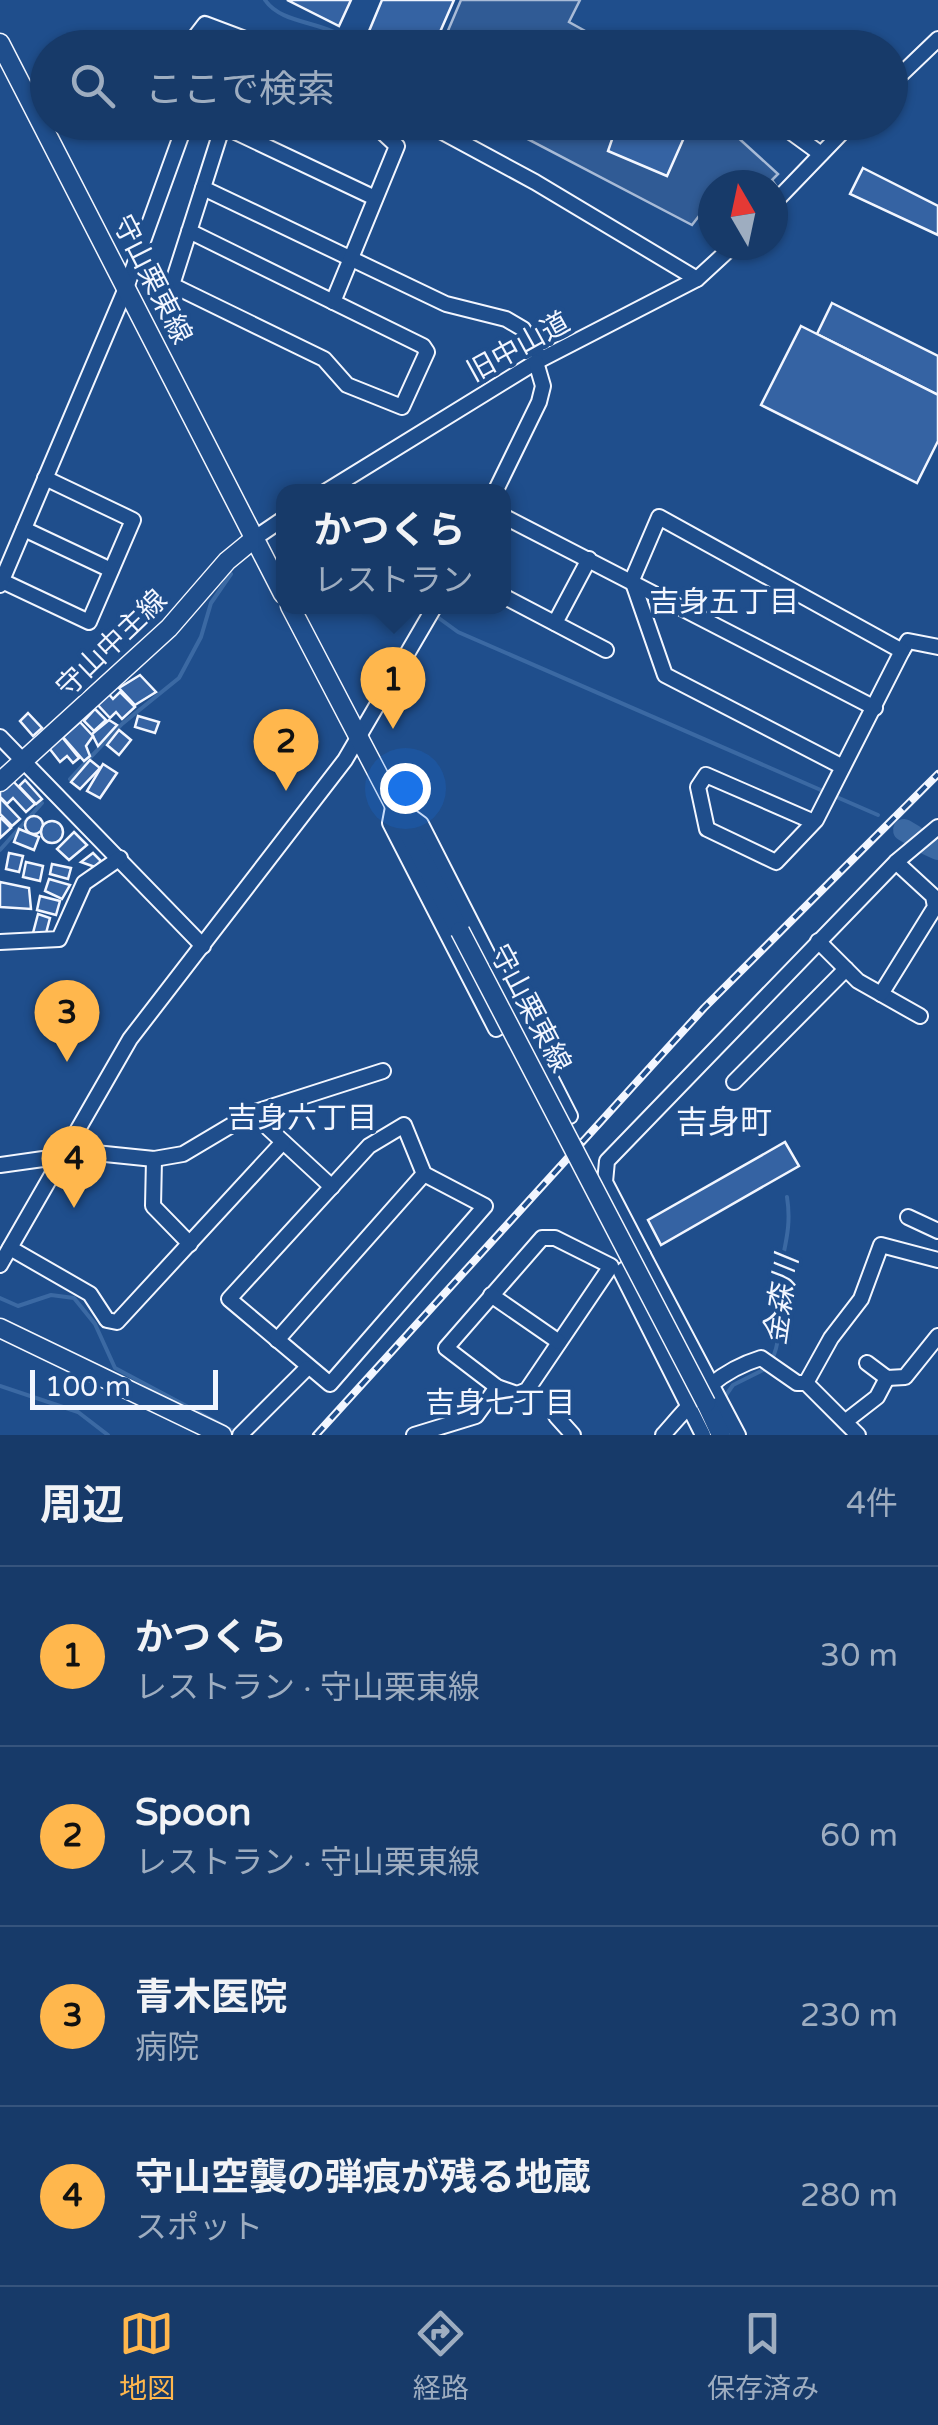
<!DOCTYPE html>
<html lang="ja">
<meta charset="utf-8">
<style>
:root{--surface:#173a69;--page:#20416f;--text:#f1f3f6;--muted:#9eadc0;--line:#36547d;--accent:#ffb74d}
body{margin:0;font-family:"Varela Round","Noto Sans JP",sans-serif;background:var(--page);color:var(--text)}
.compass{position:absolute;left:698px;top:170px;width:90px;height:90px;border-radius:50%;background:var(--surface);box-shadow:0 2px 8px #0004;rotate:351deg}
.scale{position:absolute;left:30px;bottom:25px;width:188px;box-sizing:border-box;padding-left:10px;border:5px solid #f2f6ff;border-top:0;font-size:28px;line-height:35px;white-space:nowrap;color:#f2f6ff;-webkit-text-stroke:8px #1f4e8c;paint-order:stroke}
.you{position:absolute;left:405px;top:788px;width:35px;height:35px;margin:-25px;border:8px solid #fff;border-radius:50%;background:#1a73e8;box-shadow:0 0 0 15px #1a73e833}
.badge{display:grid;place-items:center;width:65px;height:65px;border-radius:50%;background:var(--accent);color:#111;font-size:32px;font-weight:700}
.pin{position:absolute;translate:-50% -82px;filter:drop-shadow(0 2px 5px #0008)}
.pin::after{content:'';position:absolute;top:52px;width:35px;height:30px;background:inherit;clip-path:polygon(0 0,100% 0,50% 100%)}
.popup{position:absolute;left:276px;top:484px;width:235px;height:130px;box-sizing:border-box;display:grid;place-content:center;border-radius:20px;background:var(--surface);filter:drop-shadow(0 2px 8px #0005);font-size:32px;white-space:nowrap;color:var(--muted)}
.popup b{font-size:38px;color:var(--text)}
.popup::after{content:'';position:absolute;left:50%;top:100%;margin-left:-20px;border:20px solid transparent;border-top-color:var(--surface)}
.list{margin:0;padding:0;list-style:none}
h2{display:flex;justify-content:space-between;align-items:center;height:130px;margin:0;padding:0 40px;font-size:42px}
h2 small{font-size:32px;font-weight:400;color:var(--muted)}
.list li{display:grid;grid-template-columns:65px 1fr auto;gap:30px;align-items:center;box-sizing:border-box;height:180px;padding:0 40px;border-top:2px solid var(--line)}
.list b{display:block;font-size:38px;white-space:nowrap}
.list p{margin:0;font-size:32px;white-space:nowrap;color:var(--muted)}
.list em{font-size:32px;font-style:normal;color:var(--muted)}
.icon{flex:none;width:55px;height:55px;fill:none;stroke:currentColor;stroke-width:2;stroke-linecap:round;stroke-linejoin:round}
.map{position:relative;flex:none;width:938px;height:1435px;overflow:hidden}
.search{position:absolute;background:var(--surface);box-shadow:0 2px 8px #0004;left:30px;right:30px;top:30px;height:110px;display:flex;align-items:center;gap:25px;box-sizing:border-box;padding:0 35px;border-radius:55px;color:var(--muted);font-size:38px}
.sheet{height:850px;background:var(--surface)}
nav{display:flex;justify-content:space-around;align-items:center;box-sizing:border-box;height:140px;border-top:2px solid var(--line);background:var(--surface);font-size:28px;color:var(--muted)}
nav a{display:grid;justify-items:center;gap:5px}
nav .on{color:var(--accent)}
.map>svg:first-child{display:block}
</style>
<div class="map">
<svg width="938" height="1435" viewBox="0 0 938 1435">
<rect width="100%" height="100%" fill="#1f4e8c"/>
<!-- parking -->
<g fill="#305b95" stroke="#a8bbd7" stroke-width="2.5">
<path d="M461 0H580L569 22 614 47H441Z"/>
<path d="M497 123H722L778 174 772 180 777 187 773 191V185H713V218L702 212 692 225Z"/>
</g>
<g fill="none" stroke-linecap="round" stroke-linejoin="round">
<!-- stream -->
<g stroke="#3b69a3" stroke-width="4">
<path d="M265 0C284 28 334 19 354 48"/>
<path d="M281 541H283"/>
<path d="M436 616 458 632 823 791"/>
<path d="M70 779 122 724 179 678 201 637 211 603 231 574"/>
<path d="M832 795 878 815"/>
<path d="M0 850 42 803"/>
<path d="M0 1298 18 1306 51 1295 74 1298 95 1324 115 1368 237 1433"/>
<path d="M772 1359C783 1338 776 1313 778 1290 780 1255 793 1234 787 1197"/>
<path d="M0 1386 78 1412 108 1435"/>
<path d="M724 1398 733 1385 767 1368"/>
</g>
<!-- river -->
<g stroke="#3b69a3" stroke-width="22">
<path d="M904 830 914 836"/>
<path d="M927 844 938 849"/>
</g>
</g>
<!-- building -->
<g fill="#3563a3" stroke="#f2f6ff" stroke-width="2.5">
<path d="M287 0H351L339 26Z"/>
<path d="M382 0H454L433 48H389L367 36Z"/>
<path d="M618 122H667L686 133 667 176 608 151Z"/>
<path d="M863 168 938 206V235L850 194Z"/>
<path d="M832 303 938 356V395L817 334Z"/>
<path d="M801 326 938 395V441L917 483 761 405Z"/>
<path d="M140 675 156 692 135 705 119 688Z"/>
<path d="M120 692 135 707 122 719 116 712 110 718 97 704 108 693 113 699Z"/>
<path d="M95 709 106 720 94 731 84 721Z"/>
<path d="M28 713 42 728 33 736 20 721Z"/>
<path d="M138 716 159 722 155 733 135 727Z"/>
<path d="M109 720 117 725 98 746 92 734Z"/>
<path d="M80 722 93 736 86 746 90 756 84 761 63 737Z"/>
<path d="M119 730 131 740 119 755 107 745Z"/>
<path d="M62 737 79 758 73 763 67 756 60 762 49 748Z"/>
<path d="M90 760 100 768 80 789 71 782Z"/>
<path d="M103 764 117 773 100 798 87 791Z"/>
<path d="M10 778 35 804 26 812 13 798 7 804 0 797V787Z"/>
<path d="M25 780 42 799 36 804 19 786Z"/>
<path d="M0 798 20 819 12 826 0 814Z"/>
<circle cx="34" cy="825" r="9"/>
<path d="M1 818 11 828 0 838V819Z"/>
<circle cx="52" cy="832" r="11"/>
<path d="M19 829 39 837 34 850 14 842Z"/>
<path d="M74 832 87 845 69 860 57 849Z"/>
<path d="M9 853 23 856 19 872 6 869Z"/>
<path d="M93 853 101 861 95 867 81 862Z"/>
<path d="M26 862 43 866 40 881 23 877Z"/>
<path d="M52 864 71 868 68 879 50 874Z"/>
<path d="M49 879 70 885 62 899 45 891Z"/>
<path d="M0 882 29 888 31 909 0 907Z"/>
<path d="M40 896 60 901 56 915 37 910Z"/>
<path d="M38 914 50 918 45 937 33 933Z"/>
<path d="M785 1142 799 1166 661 1245 648 1220Z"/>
</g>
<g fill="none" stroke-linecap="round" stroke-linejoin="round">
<!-- minor casing -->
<g stroke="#f2f6ff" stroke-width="18">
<g id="minor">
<path d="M199 48 195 37 205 24 269 48"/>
<path d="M890 85 938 39"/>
<path d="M224 122 203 188 446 304 506 319 523 329 541 359"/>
<path d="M424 122 535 182 697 279"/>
<path d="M777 122 821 154"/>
<path d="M223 126 375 198"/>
<path d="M773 204 852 122"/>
<path d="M189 231 423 346 427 352 402 407 347 385 324 359 172 285 203 188"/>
<path d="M333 302 397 146 381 131 359 122"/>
<path d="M325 492 536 362 697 279 734 245"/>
<path d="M495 492 539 402 543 386 536 362"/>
<path d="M503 516 875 708"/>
<path d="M24 529 111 570"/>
<path d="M255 538 283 519"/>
<path d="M2 581 89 622 133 520 45 478"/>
<path d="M0 585 126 288 186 122"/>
<path d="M503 596 606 650"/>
<path d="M555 623 589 559"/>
<path d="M902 651 908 641 938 647"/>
<path d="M0 737 203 946"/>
<path d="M393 807 390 823 496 1029 514 1019"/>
<path d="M398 807 421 824 570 1116"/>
<path d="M814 822 706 775 698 787 707 829 776 862 816 820 902 651 659 517 632 580 665 675 841 766"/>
<path d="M818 941 858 981 920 1016"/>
<path d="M0 942 59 939 84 883 120 858"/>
<path d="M881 994 935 907 933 896 896 862"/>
<path d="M734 1082 846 969"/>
<path d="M252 1113 383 1071"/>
<path d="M404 1125 424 1174 485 1206 330 1384 229 1299 369 1146Z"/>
<path d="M66 1150 154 1159 183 1154 252 1113 332 1187"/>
<path d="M154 1159 153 1206 190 1244"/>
<path d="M0 1165 43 1159 59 1164"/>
<path d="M908 1217 938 1231"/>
<path d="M542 1238H555L611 1266 527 1390 517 1394 497 1387 446 1348Z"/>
<path d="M10 1248 90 1294 107 1320 117 1322 283 1142"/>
<path d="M643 1255 738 1435"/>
<path d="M0 1265 130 1039 345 760 435 606"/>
<path d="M491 1295 559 1342"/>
<path d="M277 1340 424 1174"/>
<path d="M867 1363 887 1378 905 1377 938 1336"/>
<path d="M806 1383 831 1338 861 1299 881 1245 938 1260"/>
<path d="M556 1416 573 1435"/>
<path d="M846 1421 877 1397 887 1378"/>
<path d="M240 1435 307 1368"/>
<path d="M414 1435 476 1416 497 1387"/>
<path d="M663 1435C694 1400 715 1372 761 1358L797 1383H806L858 1435"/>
<path d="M703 1435 621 1272 643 1255 605 1182 607 1161 896 862 938 827"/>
</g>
</g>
<!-- major casing -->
<g stroke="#f2f6ff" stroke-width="21">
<g id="major">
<path d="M0 43 283 594"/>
<path d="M290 606 460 931"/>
<path d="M0 782 169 628 227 561 255 538"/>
<path d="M0 1328 222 1435"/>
<path d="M706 1403 721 1435"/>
</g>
</g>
<!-- minor -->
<use href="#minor" stroke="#1f4e8c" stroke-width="14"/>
<!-- major -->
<use href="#major" stroke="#1f4e8c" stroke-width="18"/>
<!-- rail casing -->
<g stroke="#f2f6ff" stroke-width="8">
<path id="rail" d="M316 1435 704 1008 938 774"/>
</g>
<!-- rail -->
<use href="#rail" stroke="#1f4e8c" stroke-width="4" stroke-dasharray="11" stroke-linecap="butt"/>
<!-- major-bridge casing -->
<g stroke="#f2f6ff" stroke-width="21" stroke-linecap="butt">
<path id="major-bridge" d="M460 931 706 1403"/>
</g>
<!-- major-bridge -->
<use href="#major-bridge" stroke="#1f4e8c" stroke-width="18"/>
</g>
<g text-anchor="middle" stroke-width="8" stroke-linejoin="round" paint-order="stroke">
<!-- street labels -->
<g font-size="28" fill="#f2f6ff" stroke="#1f4e8c">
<text transform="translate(153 279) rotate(63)" y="10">守山栗東線</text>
<text transform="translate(518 346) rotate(-29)" y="10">旧中山道</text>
<text transform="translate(111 643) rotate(-44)" y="10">守山中主線</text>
<text transform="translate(531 1008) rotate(62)" y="10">守山栗東線</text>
</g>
<!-- neighbourhood labels -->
<g font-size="30" fill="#f2f6ff" stroke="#1f4e8c">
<text x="724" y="612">吉身五丁目</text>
<text x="302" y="1128">吉身六丁目</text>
<text x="500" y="1413">吉身七丁目</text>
</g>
<!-- water labels -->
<g font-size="30" font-style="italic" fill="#f2f6ff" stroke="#1f4e8c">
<text transform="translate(781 1300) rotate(-82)" y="10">金森川</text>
</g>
<!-- quarter labels -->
<g font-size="32" fill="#f2f6ff" stroke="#1f4e8c">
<text x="724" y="1133">吉身町</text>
</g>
</g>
</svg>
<svg class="compass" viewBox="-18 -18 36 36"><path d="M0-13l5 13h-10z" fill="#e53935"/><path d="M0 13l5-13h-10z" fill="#9eadc0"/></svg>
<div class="scale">100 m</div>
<div class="you"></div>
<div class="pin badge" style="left:393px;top:729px">1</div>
<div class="popup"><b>かつくら</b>レストラン</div>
<div class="pin badge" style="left:286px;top:791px">2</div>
<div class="pin badge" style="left:67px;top:1062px">3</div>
<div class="pin badge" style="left:74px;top:1208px">4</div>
<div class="search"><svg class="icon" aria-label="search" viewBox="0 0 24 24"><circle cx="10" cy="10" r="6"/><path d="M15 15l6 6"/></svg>ここで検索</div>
</div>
<section class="sheet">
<h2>周辺<small>4件</small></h2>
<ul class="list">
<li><span class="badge">1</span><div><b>かつくら</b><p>レストラン · 守山栗東線</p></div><em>30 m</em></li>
<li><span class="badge">2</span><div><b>Spoon</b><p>レストラン · 守山栗東線</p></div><em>60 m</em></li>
<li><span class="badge">3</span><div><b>青木医院</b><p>病院</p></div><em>230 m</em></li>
<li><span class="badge">4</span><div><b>守山空襲の弾痕が残る地蔵</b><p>スポット</p></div><em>280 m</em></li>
</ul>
</section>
<nav>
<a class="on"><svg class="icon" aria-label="map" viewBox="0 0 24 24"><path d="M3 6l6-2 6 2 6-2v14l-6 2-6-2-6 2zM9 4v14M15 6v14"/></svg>地図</a>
<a><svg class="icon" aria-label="directions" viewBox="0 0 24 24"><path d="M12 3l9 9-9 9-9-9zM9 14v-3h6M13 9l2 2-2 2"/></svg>経路</a>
<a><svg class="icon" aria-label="saved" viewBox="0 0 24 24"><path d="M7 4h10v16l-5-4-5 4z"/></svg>保存済み</a>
</nav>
